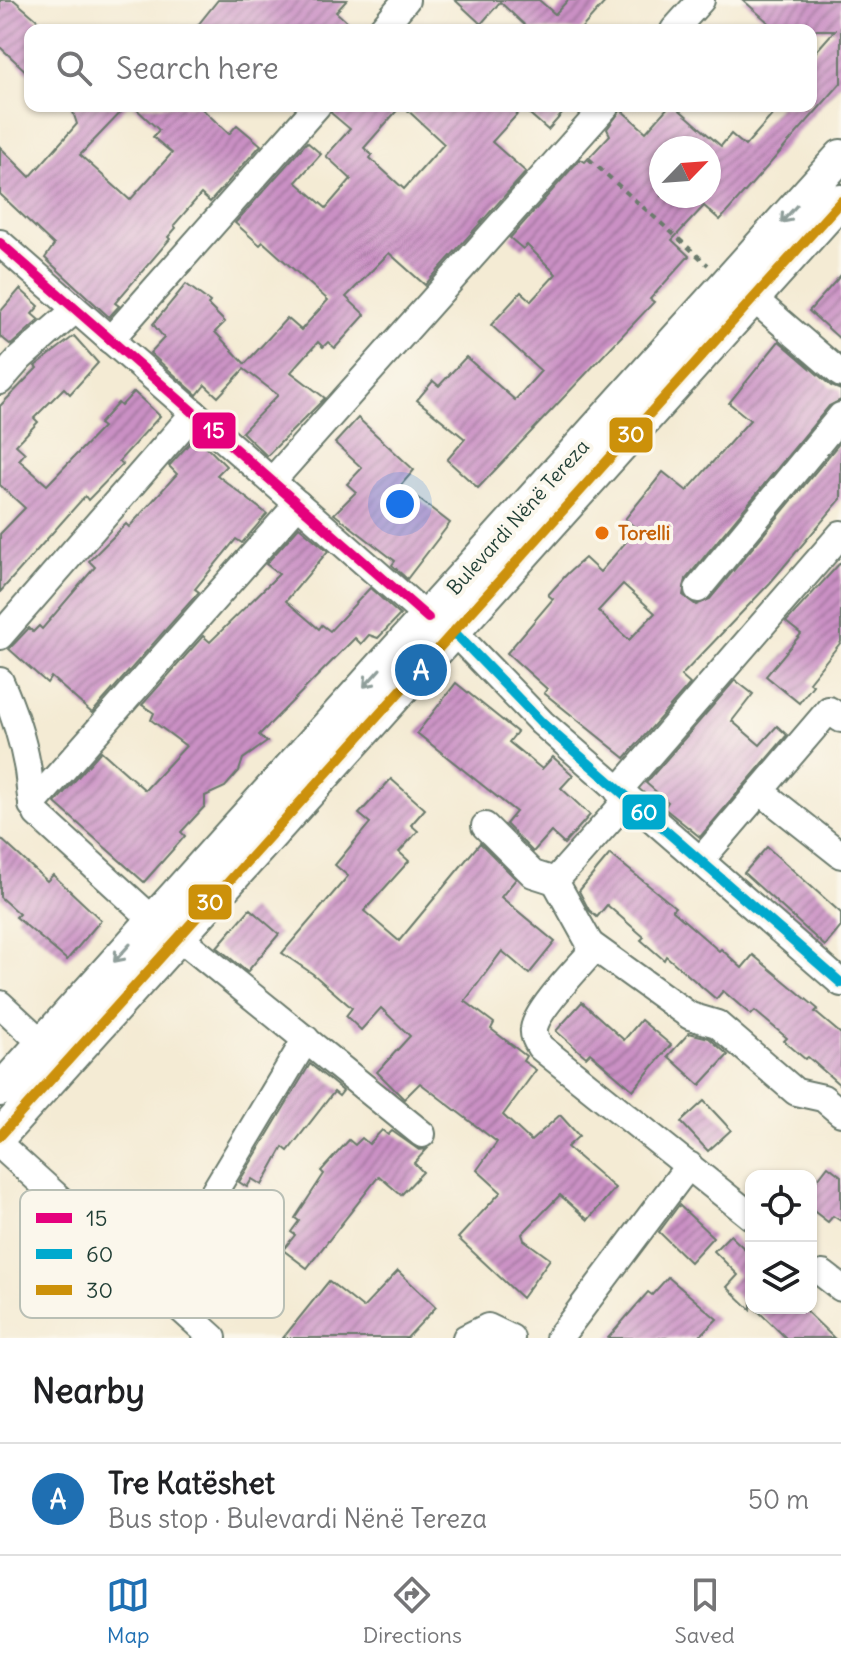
<!DOCTYPE html>
<meta charset="utf-8">
<style>
:root{--surface:#fff;--page:#f6f6f6;--text:#202124;--muted:#757577;--line:#e0e0e0;--accent:#1f6fb2}
body{margin:0;font-family:Delius,sans-serif;background:var(--page);color:var(--text)}
.controls{position:absolute;right:24px;bottom:24px;display:grid;overflow:hidden;border-radius:16px;box-shadow:0 2px 6px #0004}
.controls button{width:72px;height:72px;display:grid;place-items:center;padding:0;border:0;border-bottom:2px solid var(--line);background:var(--surface);color:var(--text);font:40px sans-serif}
.compass{position:absolute;left:649px;top:136px;width:72px;height:72px;border-radius:50%;background:var(--surface);box-shadow:0 2px 6px #0004;rotate:65deg}
.you{position:absolute;left:400px;top:504px;width:28px;height:28px;margin:-20px;border:6px solid #fff;border-radius:50%;background:#1a73e8;box-shadow:0 0 0 12px #1a73e833}
.badge{display:grid;place-items:center;width:52px;height:52px;border-radius:50%;background:var(--accent);color:#fff;font-size:26px;font-weight:700}
.pin{position:absolute;translate:-50% -50%;border:4px solid #fff;box-shadow:0 2px 8px #0006}
.list{margin:0;padding:0;list-style:none}
h2{display:flex;justify-content:space-between;align-items:center;height:104px;margin:0;padding:0 32px;font-size:34px}
h2 small{font-size:26px;font-weight:400;color:var(--muted)}
.list li{display:grid;grid-template-columns:52px 1fr auto;gap:24px;align-items:center;box-sizing:border-box;height:112px;padding:0 32px;border-top:2px solid var(--line)}
.list b{display:block;font-size:30px;white-space:nowrap}
.list p{margin:0;font-size:26px;white-space:nowrap;color:var(--muted)}
.list em{font-size:26px;font-style:normal;color:var(--muted)}
.icon{flex:none;width:44px;height:44px;fill:none;stroke:currentColor;stroke-width:2;stroke-linecap:round;stroke-linejoin:round}
.map{position:relative;flex:none;width:841px;height:1338px;overflow:hidden}
.search{position:absolute;background:var(--surface);box-shadow:0 2px 6px #0004;left:24px;right:24px;top:24px;height:88px;display:flex;align-items:center;gap:20px;box-sizing:border-box;padding:0 28px;border-radius:16px;color:var(--muted);font-size:30px}
.sheet{height:216px;background:var(--surface)}
nav{display:flex;justify-content:space-around;align-items:center;box-sizing:border-box;height:112px;border-top:2px solid var(--line);background:var(--surface);font-size:22px;color:var(--muted)}
nav a{display:grid;justify-items:center;gap:4px}
nav .on{color:var(--accent)}
.map>svg:first-child{display:block}
</style>
<div class="map">
<svg width="841" height="1338" viewBox="0 0 841 1338">
<defs>
<pattern id="building-hatch" width="6" height="6" patternUnits="userSpaceOnUse" patternTransform="scale(2)"><rect width="6" height="6" fill="#ca90c4"/><path d="M-1 1l2-2M0 6l6-6M5 7l2-2" fill="none" stroke="#a377a0"/></pattern>
</defs>
<rect width="100%" height="100%" fill="#fbf7ec"/>
<filter id="ink" filterUnits="userSpaceOnUse"><feTurbulence type="fractalNoise" baseFrequency=".0125" numOctaves="2"/><feDisplacementMap in="SourceGraphic" scale="16" xChannelSelector="R" yChannelSelector="G"/><feConvolveMatrix kernelMatrix="1 2 1 2 8 2 1 2 1" color-interpolation-filters="sRGB"/></filter>
<filter id="wash" filterUnits="userSpaceOnUse"><feTurbulence type="fractalNoise" baseFrequency=".006" numOctaves="4" result="noise"/><feDisplacementMap in="SourceGraphic" scale="32" xChannelSelector="R" yChannelSelector="G"/><feGaussianBlur stdDeviation="1.8" result="paint"/><feColorMatrix in="noise" values="0 0 0 0 0 0 0 0 0 0 0 0 0 0 0 0 0 1.4 0 .05"/><feComposite in="paint" operator="in"/></filter>
<g filter="url(#wash)">
<rect width="100%" height="100%" fill="#f4ebd4"/>
<g id="blocks">
<!-- building -->
<g fill="url(#building-hatch)" fill-rule="evenodd">
<path d="M0 0H14L49 30H30V75L0 47Z"/>
<path d="M218 0H347L336 12 356 30H194Z"/>
<path d="M455 0H539L555 14 568 0H607L580 30H530L500 2 481 24Z"/>
<path d="M743 0H841V83L720 220 704 206 672 240 689 256 650 299 654 302 478 488 447 460 465 439 417 400 433 381 439 386 466 357 515 400 541 371 491 325 521 292 531 301 556 274 527 245 523 249 510 238 580 159 585 162 610 135 607 129 621 110 646 132 669 106H675L721 146 731 134 745 146 780 106H811V57L835 30H777ZM661 148H709V196H661Z"/>
<path d="M71 106H127L80 155 130 200 172 153 153 137 159 130 133 106H199L229 134 237 125 261 145 210 202 201 194 174 225 176 228 168 237 170 239 115 303 119 306 109 317 45 258 54 245 0 194V147L30 177 77 124Z"/>
<path d="M333 106H401L364 148 372 155 370 158 404 189 444 144 403 106H569L548 130 523 108 492 142 526 172 425 285 389 253 346 297 365 315 335 348 328 342 323 347 318 342 291 372 325 398 267 456 242 432 278 395 244 369 218 397 205 385 197 395 150 353 164 338 153 324 186 284 210 302 208 305 225 322 215 332 245 364 287 318 301 330 328 300 263 242 260 245 235 223 307 142 321 154 296 182 326 208 351 179 326 156 350 129 331 113Z"/>
<path d="M841 275V340L809 311Z"/>
<path d="M20 289 39 306 32 314 39 320 11 345 0 336V312Z"/>
<path d="M74 336 98 363 70 394 64 388 34 418 38 422 16 445 25 453 19 460 47 485 103 427 99 424 118 403 121 406 134 392 160 416 119 461 123 464 88 500 85 496 0 592V534L25 508 0 485V406L37 368 35 366Z"/>
<path d="M779 341 831 386 841 390V400L829 406 686 579 683 595 696 605 710 599 841 441V499L770 583 681 676 690 684 625 758 544 693 547 689 507 653 553 599 548 595 568 573 585 558 600 572 637 529 625 519 663 472 687 491 750 420 729 403ZM623 584 655 613 629 640 598 611Z"/>
<path d="M358 418 414 470 401 485 450 523 407 579 392 565 395 561 334 514 356 492 347 484 362 468 335 443Z"/>
<path d="M196 436 226 466 217 475 267 514 242 543 236 539 195 589 199 592 92 713 51 677 47 683 9 649 29 628 33 632 39 626 42 629 95 567 89 561 126 524 129 527 177 474 169 466Z"/>
<path d="M299 527 328 551 286 601 319 629 322 625 330 631 370 588 400 615 378 638 369 635 361 644 355 638 259 735 267 742 243 759 239 771 225 787 205 796V806L181 832 185 836 144 882 55 803 101 751 145 790 186 746 151 720 154 713 142 705 203 636 210 642 279 574 266 564Z"/>
<path d="M841 562V642L809 682 813 685 799 703 766 676 801 634 786 622Z"/>
<path d="M735 680 753 694 732 721 760 745 777 726 787 735 700 837 664 808 668 802 646 783Z"/>
<path d="M456 683 517 732 509 742 542 769 553 757 573 775 561 788 590 815 564 844 551 832 533 852 506 824 516 812 417 733Z"/>
<path d="M391 779 425 809 411 825 418 831 399 852 409 861 364 911 399 941 480 843 516 879 501 897 555 942 529 974 502 951 465 1001 494 1023 491 1029 526 1056 523 1061 536 1070 503 1115 531 1141 560 1115 579 1136 567 1147 615 1188 588 1220 560 1195 522 1234 524 1240 550 1259 522 1298 458 1238 501 1192 477 1170 497 1142 420 1083 404 1099 377 1072 410 1036 381 1008 361 1030 346 1016 352 1008 313 974 282 953 348 876 335 865 370 823 359 814Z"/>
<path d="M0 838 47 881 53 875 101 920 67 960 16 917 19 914 0 897Z"/>
<path d="M767 847 841 913V927L825 946 744 873Z"/>
<path d="M610 854 675 907 672 910 719 951 721 949 742 968 753 955 818 1009 815 1012 841 1034V1086L808 1057 805 1059 784 1041 787 1038 755 1011 751 1015 723 991 716 999 666 956 664 960 641 940 644 937 607 905 597 917 589 910 579 891Z"/>
<path d="M250 909 279 934 247 972 217 947Z"/>
<path d="M582 1002 624 1040 641 1020 671 1045 633 1090 590 1053 586 1057 556 1031Z"/>
<path d="M689 1033 709 1038 728 1055 700 1085 668 1056Z"/>
<path d="M310 1064 343 1091 339 1096 334 1092 288 1151 283 1147 262 1185 252 1179 247 1187 239 1182Z"/>
<path d="M704 1101 731 1130 708 1151 681 1122Z"/>
<path d="M382 1130 388 1135 392 1131 419 1150 427 1149 414 1163 423 1172 401 1195 379 1176 307 1268 283 1250 295 1235 291 1232 299 1221 295 1218 324 1174 321 1171 349 1140 355 1145 362 1138 369 1144Z"/>
<path d="M828 1166 841 1176V1221L833 1216 828 1222 811 1209V1188Z"/>
<path d="M679 1205 713 1237 690 1262 659 1232Z"/>
<path d="M730 1235 751 1255V1310L727 1287 738 1275 714 1251Z"/>
<path d="M398 1271 436 1307 407 1338H283L329 1281 363 1308Z"/>
<path d="M668 1277 717 1319 698 1338H608L648 1292 652 1295Z"/>
<path d="M755 1308H803L834 1338H786Z"/>
</g>
</g>
</g>
<g filter="url(#ink)">
<use href="#blocks" fill-opacity="0" stroke="#6a7a6c" stroke-width="2"/>
<g fill="none" stroke-linecap="round" stroke-linejoin="round">
<!-- minor casing -->
<g stroke="#6a7a6c" stroke-width="30">
<g id="minor">
<path d="M381 30 406 0"/>
<path d="M674 30 701 0"/>
<path d="M0 243 428 618"/>
<path d="M754 299 841 374"/>
<path d="M110 340 317 106"/>
<path d="M0 381 20 358 75 310"/>
<path d="M272 481 606 106"/>
<path d="M698 589 841 416"/>
<path d="M455 633 542 723 841 983"/>
<path d="M0 636 194 413"/>
<path d="M0 681C12 708 22 736 27 765 31 783 28 798 37 814L152 919"/>
<path d="M618 791 841 534"/>
<path d="M760 791 841 855"/>
<path d="M628 799 555 881 590 944 588 956C575 971 536 1011 534 1029 533 1036 537 1042 540 1047L751 1216"/>
<path d="M32 805 298 504"/>
<path d="M485 826 533 874 555 881"/>
<path d="M700 861 829 710 841 719"/>
<path d="M179 937 422 1134"/>
<path d="M590 944 690 1016 717 1024 796 1092 823 1098 841 1113"/>
<path d="M0 1004 42 1043"/>
<path d="M0 1145 213 1338"/>
<path d="M210 1199 306 1039"/>
<path d="M823 1274 841 1288"/>
<path d="M466 1338 488 1327 511 1338"/>
<path d="M559 1338 689 1165"/>
</g>
</g>
<!-- major casing -->
<g stroke="#6a7a6c" stroke-width="36">
<g id="major">
<path d="M0 1090 841 156"/>
<path d="M0 1136 841 201"/>
</g>
</g>
<!-- path -->
<path stroke="#6a7a6c" stroke-width="4" stroke-dasharray="6 6" stroke-linecap="butt" d="M589 159 708 265"/>
<!-- minor -->
<use href="#minor" stroke="#fff" stroke-width="26"/>
<!-- major -->
<use href="#major" stroke="#fff" stroke-width="32"/>
<!-- bus-1 casing -->
<g stroke="#fbf7ec" stroke-width="16">
<path id="bus-1" d="M0 243 428 618"/>
</g>
<!-- bus-2 casing -->
<g stroke="#fbf7ec" stroke-width="16">
<path id="bus-2" d="M455 633 542 723 841 983"/>
</g>
<!-- bus-3 casing -->
<g stroke="#fbf7ec" stroke-width="16">
<path id="bus-3" d="M0 1136 841 201"/>
</g>
<!-- bus-1 -->
<use href="#bus-1" stroke="#e5007d" stroke-width="10"/>
<!-- bus-2 -->
<use href="#bus-2" stroke="#00a9ce" stroke-width="10"/>
<!-- bus-3 -->
<use href="#bus-3" stroke="#cc910a" stroke-width="10"/>
</g>
<!-- one-way arrows -->
<defs><path id="oneway-shaft" d="M-6 0H5M1.5-3L5.5 0L1.5 3" fill="none" stroke-width="1.6" stroke-linecap="round" stroke-linejoin="round" transform="scale(2)"/></defs>
<g stroke="#8f9e9a">
<use href="#oneway-shaft" transform="translate(789 214) rotate(132)"/>
<use href="#oneway-shaft" transform="translate(372 678) rotate(132)"/>
<use href="#oneway-shaft" transform="translate(122 953) rotate(132)"/>
</g>
</g>
<!-- markers -->
<circle fill="#e8710a" stroke="#fbf7ec" stroke-width="3" cx="602" cy="533" r="8"/>
<g text-anchor="middle" stroke-width="8" stroke-linejoin="round" paint-order="stroke">
<!-- street labels -->
<g font-size="20" fill="#1f3d34" stroke="#fbf7ec">
<text transform="translate(518 517) rotate(-48)" y="7">Bulevardi Nënë Tereza</text>
</g>
<!-- food labels -->
<g font-size="20" font-weight="bold" fill="#c56008" stroke="#fbf7ec" text-anchor="start">
<text x="618" y="540">Torelli</text>
</g>
</g>
<!-- legend -->
<rect x="20" y="1190" width="264" height="128" rx="12" fill="#fbf7ec" stroke="#b9bfb5" stroke-width="2"/>
<rect x="36" y="1213" width="36" height="10" fill="#e5007d"/>
<rect x="36" y="1249" width="36" height="10" fill="#00a9ce"/>
<rect x="36" y="1285" width="36" height="10" fill="#cc910a"/>
<g font-size="22" fill="#1f3d34">
<text x="86" y="1226">15</text>
<text x="86" y="1262">60</text>
<text x="86" y="1298">30</text>
</g>
<g stroke="#fbf7ec" stroke-width="3">
<rect x="191" y="411" width="46" height="39" rx="8" fill="#e5007d"/>
<rect x="608" y="416" width="46" height="38" rx="8" fill="#cc910a"/>
<rect x="621" y="793" width="46" height="38" rx="8" fill="#00a9ce"/>
<rect x="187" y="883" width="46" height="38" rx="8" fill="#cc910a"/>
</g>
<g font-size="22" text-anchor="middle" font-weight="bold" fill="#fff">
<text x="214" y="438">15</text>
<text x="631" y="442">30</text>
<text x="644" y="820">60</text>
<text x="210" y="910">30</text>
</g>
</svg>
<div class="controls">
<button><svg class="icon" aria-label="locate" viewBox="0 0 24 24"><circle cx="12" cy="12" r="6"/><path d="M12 2v4M12 18v4M2 12h4M18 12h4"/></svg></button>
<button><svg class="icon" aria-label="layers" viewBox="0 0 24 24"><path d="M12 4l9 5-9 5-9-5zM3 14l9 5 9-5"/></svg></button>
</div>
<svg class="compass" viewBox="-18 -18 36 36"><path d="M0-13l5 13h-10z" fill="#e53935"/><path d="M0 13l5-13h-10z" fill="#757577"/></svg>
<div class="you"></div>
<div class="pin badge" style="left:421px;top:670px">A</div>
<div class="search"><svg class="icon" aria-label="search" viewBox="0 0 24 24"><circle cx="10" cy="10" r="6"/><path d="M15 15l6 6"/></svg>Search here</div>
</div>
<section class="sheet">
<h2>Nearby<small></small></h2>
<ul class="list">
<li><span class="badge">A</span><div><b>Tre Katëshet</b><p>Bus stop · Bulevardi Nënë Tereza</p></div><em>50 m</em></li>
</ul>
</section>
<nav>
<a class="on"><svg class="icon" aria-label="map" viewBox="0 0 24 24"><path d="M3 6l6-2 6 2 6-2v14l-6 2-6-2-6 2zM9 4v14M15 6v14"/></svg>Map</a>
<a><svg class="icon" aria-label="directions" viewBox="0 0 24 24"><path d="M12 3l9 9-9 9-9-9zM9 14v-3h6M13 9l2 2-2 2"/></svg>Directions</a>
<a><svg class="icon" aria-label="saved" viewBox="0 0 24 24"><path d="M7 4h10v16l-5-4-5 4z"/></svg>Saved</a>
</nav>
